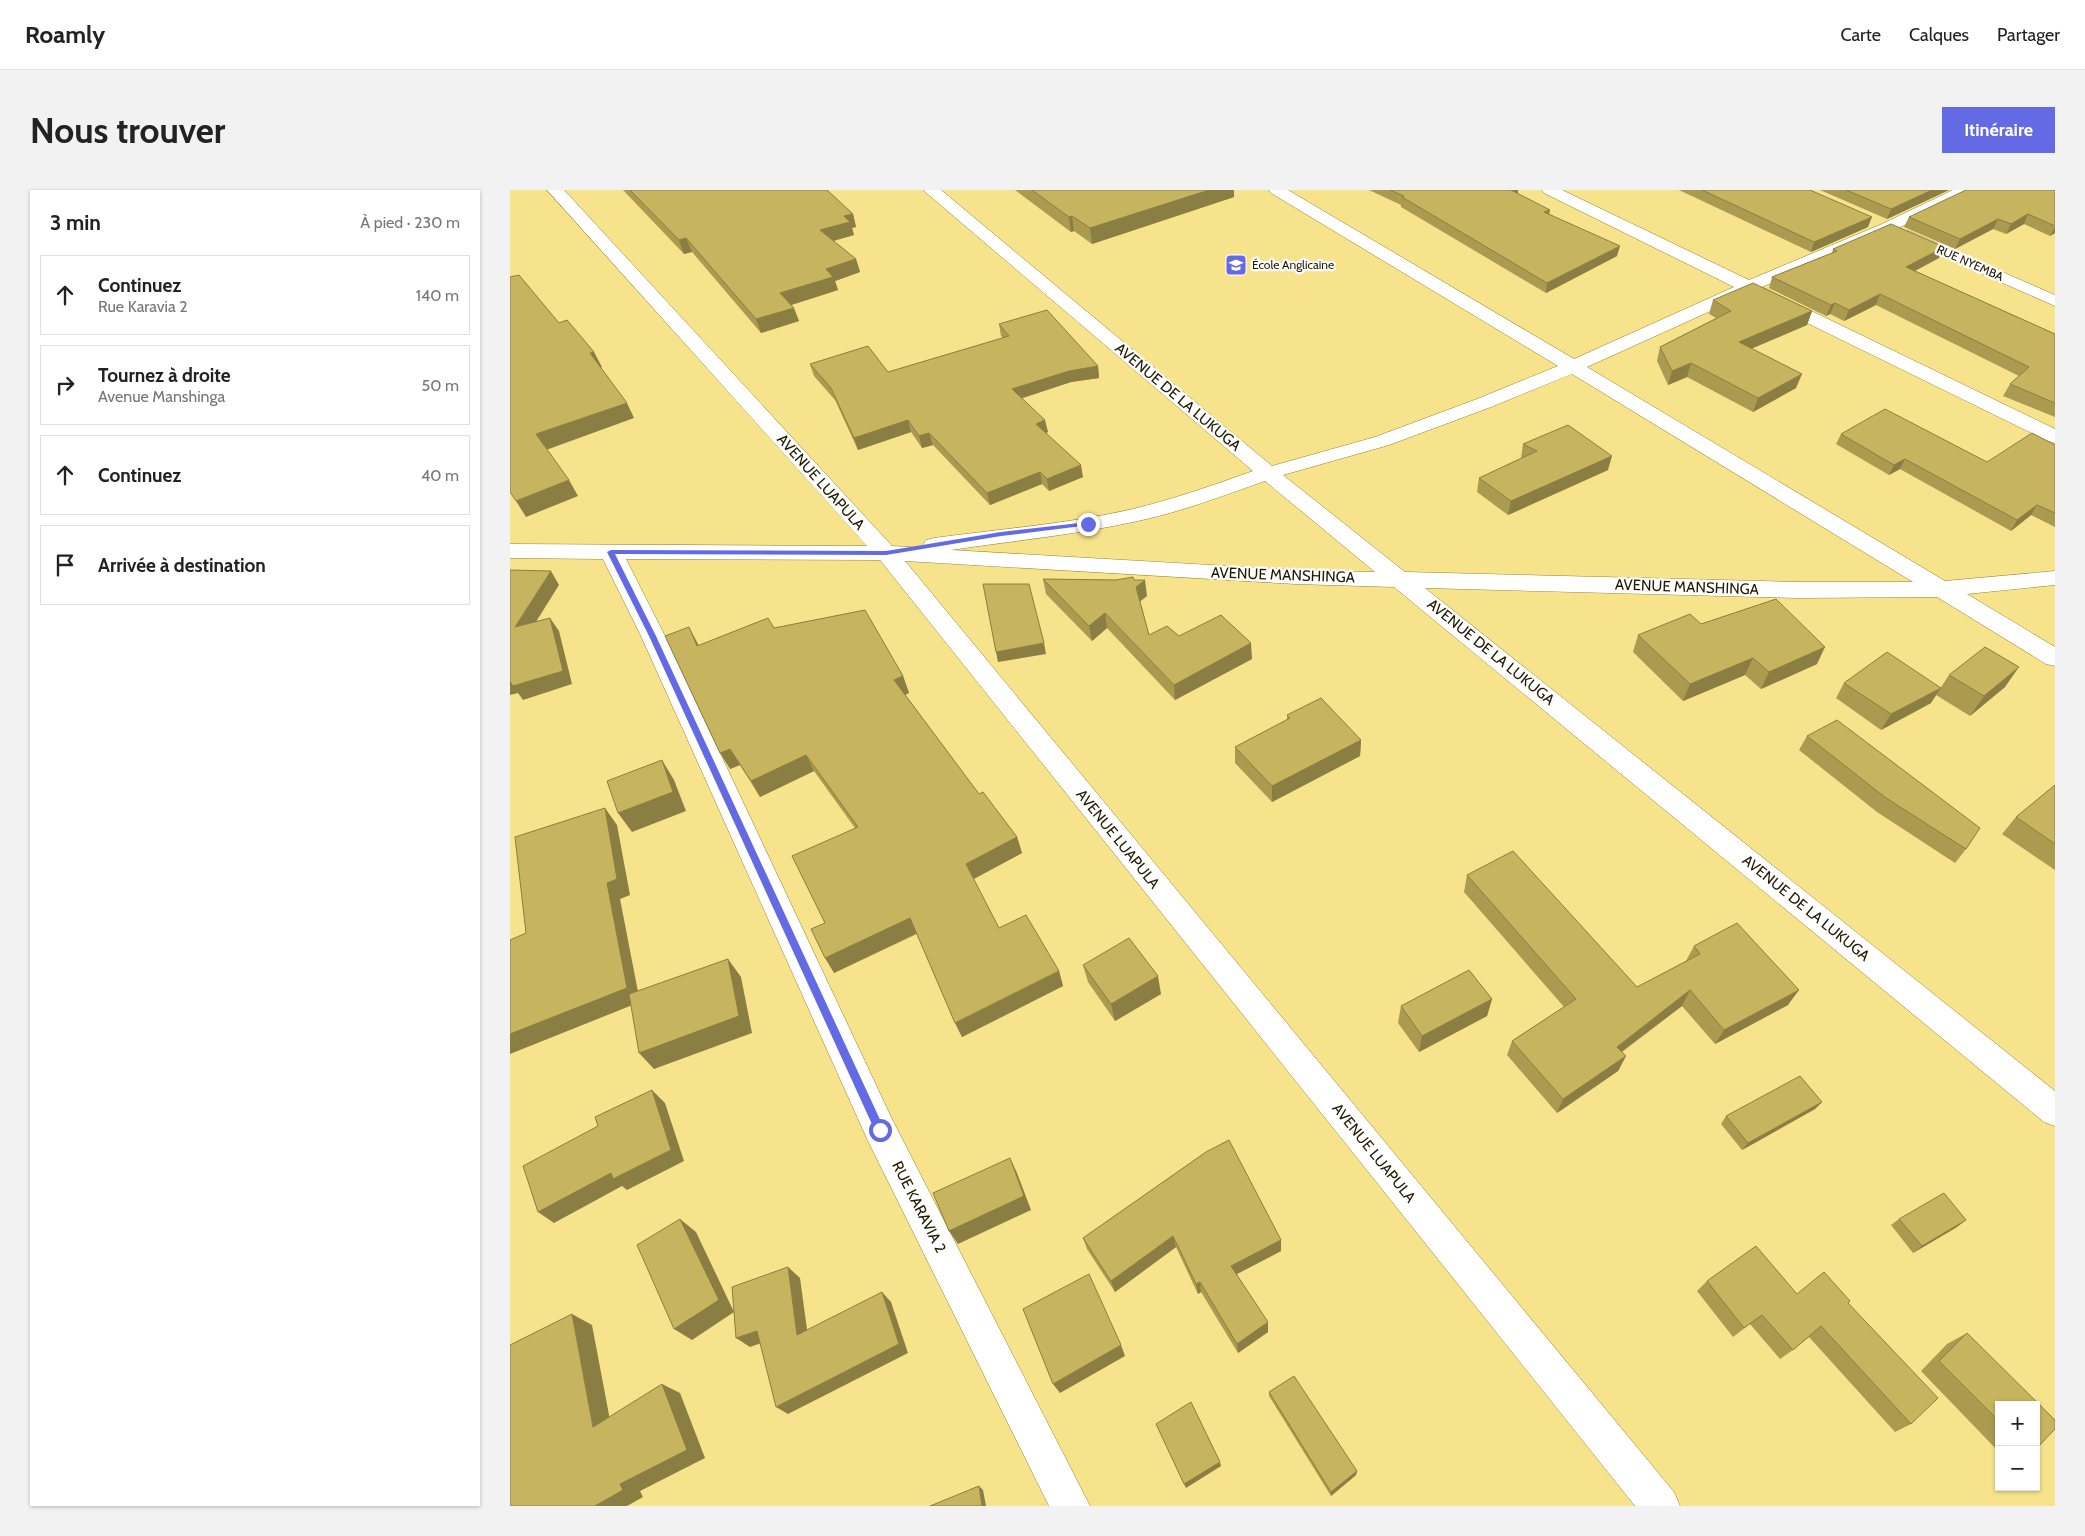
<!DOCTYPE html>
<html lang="fr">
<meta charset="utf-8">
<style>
:root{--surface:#fff;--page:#f2f2f2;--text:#222;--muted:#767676;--line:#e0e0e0;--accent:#646ae3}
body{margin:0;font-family:Cabin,sans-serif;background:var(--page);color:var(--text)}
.controls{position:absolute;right:15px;bottom:15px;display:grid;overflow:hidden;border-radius:0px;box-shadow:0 1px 4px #0004}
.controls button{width:45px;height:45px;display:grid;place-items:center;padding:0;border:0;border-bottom:1px solid var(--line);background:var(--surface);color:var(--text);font:25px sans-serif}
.stop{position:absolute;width:15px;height:15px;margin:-11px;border:4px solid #646ae3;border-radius:50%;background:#fff}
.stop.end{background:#646ae3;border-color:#fff;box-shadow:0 1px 5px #0008}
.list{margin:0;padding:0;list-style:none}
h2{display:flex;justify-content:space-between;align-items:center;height:65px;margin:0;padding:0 20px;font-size:21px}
h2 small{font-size:16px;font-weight:400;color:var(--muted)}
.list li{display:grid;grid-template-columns:32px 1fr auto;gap:15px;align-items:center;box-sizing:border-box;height:80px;margin:0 10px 10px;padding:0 10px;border:1px solid var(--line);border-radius:0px}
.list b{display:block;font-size:19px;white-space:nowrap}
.list p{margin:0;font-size:16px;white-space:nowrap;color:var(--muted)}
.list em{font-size:16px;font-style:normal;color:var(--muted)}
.icon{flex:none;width:28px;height:28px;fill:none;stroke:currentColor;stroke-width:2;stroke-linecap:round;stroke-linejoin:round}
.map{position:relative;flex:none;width:1545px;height:1316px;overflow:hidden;border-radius:0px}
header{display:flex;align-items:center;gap:30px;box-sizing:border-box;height:70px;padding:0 25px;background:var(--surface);border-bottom:1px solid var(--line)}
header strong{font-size:24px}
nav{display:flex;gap:28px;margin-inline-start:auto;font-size:18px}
.intro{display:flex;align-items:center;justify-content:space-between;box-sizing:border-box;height:120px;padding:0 30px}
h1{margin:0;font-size:35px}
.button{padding:12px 22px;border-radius:0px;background:var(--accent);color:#fff;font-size:18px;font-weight:700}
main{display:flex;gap:30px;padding:0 30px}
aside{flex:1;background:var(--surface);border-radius:0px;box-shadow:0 1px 4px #0004}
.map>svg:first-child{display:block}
</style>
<header>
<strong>Roamly</strong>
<nav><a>Carte</a><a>Calques</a><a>Partager</a></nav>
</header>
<div class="intro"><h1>Nous trouver</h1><a class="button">Itinéraire</a></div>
<main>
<aside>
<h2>3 min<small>À pied · 230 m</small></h2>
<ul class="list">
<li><svg class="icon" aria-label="ahead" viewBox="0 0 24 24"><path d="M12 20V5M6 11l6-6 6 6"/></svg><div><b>Continuez</b><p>Rue Karavia 2</p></div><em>140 m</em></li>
<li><svg class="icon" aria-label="right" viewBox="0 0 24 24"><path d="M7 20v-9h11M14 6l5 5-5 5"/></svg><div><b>Tournez à droite</b><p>Avenue Manshinga</p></div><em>50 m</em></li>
<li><svg class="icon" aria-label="ahead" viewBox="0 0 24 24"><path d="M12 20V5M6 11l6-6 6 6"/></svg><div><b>Continuez</b></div><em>40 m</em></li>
<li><svg class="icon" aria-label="arrive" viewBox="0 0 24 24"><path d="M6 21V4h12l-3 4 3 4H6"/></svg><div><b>Arrivée à destination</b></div></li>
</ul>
</aside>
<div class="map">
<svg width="1545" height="1316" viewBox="0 0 1545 1316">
<rect width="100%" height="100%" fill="#f6e38b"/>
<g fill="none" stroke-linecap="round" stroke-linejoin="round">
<!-- minor casing -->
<g stroke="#958228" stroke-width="1">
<g id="minor">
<path d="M37 0H54L382 356 415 358 413 355 416 350 424 348C490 339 558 334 623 319 664 309 704 295 743 281L413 0H431L762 276 865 247 967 209 1048 176 761 3 759 0H778L1064 169 1224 97 1034 3 1032 0H1052L1239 90 1372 34 1443 0H1463L1461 3 1384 40 1252 97 1545 239V253L1538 251 1238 104 1077 177 1435 391 1545 381V395L1457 404 1545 457V476L1536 474 1427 407 1288 408 915 398 1545 901V936L1534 932 884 397 786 394 395 371 1164 1302 1170 1316H1125L370 370 116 369 155 446 382 929 580 1316H539L358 951 131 446 93 369 0 368V354L357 356ZM1062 184 1403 392H1288L895 382 773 285 879 255 981 217ZM755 291 865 382 786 380 441 360C502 351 563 345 623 332 668 323 712 306 755 291Z"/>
<path d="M1399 41 1545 105V116L1393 49 1391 46 1393 43Z"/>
</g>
</g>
<!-- minor -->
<use href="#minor" fill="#fff" fill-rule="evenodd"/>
</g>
<!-- wall -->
<g fill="#ab9b51">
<path d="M113 0H317L343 24 346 37 342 38 344 45 324 51 346 69 350 82 325 91 328 100 281 115 289 131 251 143 182 62 174 64Z"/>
<path d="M505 0H724V7L582 54 564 41 561 42Z"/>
<path d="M859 0H1008V4L1039 24 1107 66 1036 103 891 17V15Z"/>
<path d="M1169 0H1300L1358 37 1301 62Z"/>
<path d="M1310 0H1439L1377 29Z"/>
<path d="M1545 0V43L1540 46 1514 34 1496 44 1483 39 1445 59 1394 37 1399 27Z"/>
<path d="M1323 59 1429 68 1405 81 1545 144V227L1493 206 1500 194 1509 186 1366 115 1334 131 1320 124 1316 126 1259 98 1262 87 1322 63Z"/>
<path d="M1203 110 1302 121 1297 135 1241 159 1286 198 1243 222 1177 187 1158 195 1147 171 1150 157 1206 128 1199 124Z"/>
<path d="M489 134 588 176 589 188 561 192 512 208 538 242 536 243 573 287 539 301 532 294 480 315 423 255 412 258 401 242 348 260 325 210 304 186 300 174 378 182 493 148 491 146Z"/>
<path d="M1331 244 1477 272 1545 255V337L1521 325 1501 341 1390 279 1379 285 1326 254Z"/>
<path d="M1013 254 1098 280 998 325 967 302 969 288 1011 268Z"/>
<path d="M533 389 624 390 637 406 630 411 639 445 669 446 742 469 665 510 597 438 582 451 536 404Z"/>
<path d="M1191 434 1307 474 1251 499 1235 485 1173 511 1123 462 1128 445Z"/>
<path d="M264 438 393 486 399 503 395 505 469 604 507 647 512 663 463 689 489 738 549 781 553 796 452 847 407 744 324 783 315 733 345 638 304 581 250 607 230 575 220 579 189 455Z"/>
<path d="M1439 485 1495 497 1460 526 1426 505Z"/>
<path d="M1334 493 1421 513 1371 540 1326 508Z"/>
<path d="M777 525 851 550 850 566 762 612 725 573V557L777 530Z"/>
<path d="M1297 546 1456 659 1445 673 1367 622 1289 560Z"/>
<path d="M1545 595V680L1492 644 1506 627Z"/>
<path d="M957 685 1127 797 1176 771 1184 756 1278 815 1205 854 1172 816 1112 862 1116 866 1108 881 1047 923 997 865 1002 851 1054 817 954 702Z"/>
<path d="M573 775 651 804 605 831 578 792Z"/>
<path d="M982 809 977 826 909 862 888 833 891 816Z"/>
<path d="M1312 912 1305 919 1232 960 1211 934 1216 926Z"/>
<path d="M696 962 771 1050V1061L727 1084 758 1142 728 1163 691 1102 688 1104 666 1057 605 1102 577 1059 573 1048Z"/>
<path d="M1389 1029 1447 1037 1403 1063 1381 1035Z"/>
<path d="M1197 1091 1338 1113 1401 1234 1385 1242 1299 1147 1283 1160 1270 1169 1240 1134 1223 1147 1187 1101Z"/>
<path d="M1457 1143 1489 1215V1262L1411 1181 1437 1154Z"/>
<path d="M759 1202 847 1281 846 1285 821 1306 759 1206Z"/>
</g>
<!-- shaded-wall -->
<g fill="#8b7e42">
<path d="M699 0H724V7L582 54 580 38Z"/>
<path d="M998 0H1008V5Z"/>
<path d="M1422 0H1439L1377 29 1381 19Z"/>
<path d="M1040 20 1038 29 1034 22Z"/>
<path d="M343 24 346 37 342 38 344 45 314 53 310 40 334 26Z"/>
<path d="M1518 24 1514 34 1496 44 1501 34Z"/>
<path d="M562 26 564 41 561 42 559 27Z"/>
<path d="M1362 27 1358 37 1301 62 1304 52Z"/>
<path d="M1488 29 1483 39 1445 59 1450 49Z"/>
<path d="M1545 37V43L1540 46Z"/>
<path d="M176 48 182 62 174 64 169 50Z"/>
<path d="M1110 56 1107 66 1036 103 1037 93Z"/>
<path d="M1434 57 1429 68 1391 88 1396 77Z"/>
<path d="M346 69 350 82 325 91 328 100 275 117 270 103 316 79Z"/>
<path d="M1370 104 1366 115 1334 131 1339 120Z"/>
<path d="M1325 113 1320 124 1316 126 1321 115Z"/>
<path d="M284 118 289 131 251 143 246 129Z"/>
<path d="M1302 121 1297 135 1224 166 1229 152Z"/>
<path d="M84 162 92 177 88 179 80 163Z"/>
<path d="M1181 173 1177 187 1158 195 1162 181Z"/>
<path d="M588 176 589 188 561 192 504 211 502 199 559 181Z"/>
<path d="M1292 184 1286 198 1243 222 1248 208Z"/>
<path d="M117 213 124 228 36 260 26 244Z"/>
<path d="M398 230 401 242 348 260 344 248Z"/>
<path d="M535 230 538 242 529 246 526 234Z"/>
<path d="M419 243 423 255 412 258 409 246Z"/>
<path d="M1102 266 1098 280 998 325 1001 311Z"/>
<path d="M1395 269 1390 279 1379 285 1384 275Z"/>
<path d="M571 275 573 287 539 301 537 289Z"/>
<path d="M530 282 532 294 480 315 477 303Z"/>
<path d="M59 290 68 306 16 327 6 311Z"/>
<path d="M1527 315 1521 325 1501 341 1507 330Z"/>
<path d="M41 381 49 395 14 451 5 437Z"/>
<path d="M635 390 637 406 628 413 626 397Z"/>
<path d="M595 423 597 438 582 451 579 436Z"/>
<path d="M40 428 49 441 62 494 13 510 8 503 0 505V490Z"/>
<path d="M179 437 188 454 196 473 187 456Z"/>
<path d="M534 453 536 464 488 472 486 462Z"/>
<path d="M741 453 742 469 665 510 664 495Z"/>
<path d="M1315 457 1307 474 1251 499 1259 482Z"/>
<path d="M1243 468 1235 485 1173 511 1180 494Z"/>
<path d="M1509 477 1495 497 1460 526 1474 506Z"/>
<path d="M393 486 399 503 390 507 384 490Z"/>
<path d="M1431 498 1421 513 1371 540 1381 524Z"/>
<path d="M851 550 850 566 762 612V596Z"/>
<path d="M220 559 230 575 220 579 210 563Z"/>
<path d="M296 565 304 581 250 607 241 591Z"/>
<path d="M152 570 164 590 176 621 122 642 108 623Z"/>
<path d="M95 618 107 635 120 705 110 709 130 812 0 864V844L97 693Z"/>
<path d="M507 647 512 663 462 690 456 674Z"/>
<path d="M400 728 407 743 324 783 315 768Z"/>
<path d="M218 769 231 787 242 843 144 879 129 863Z"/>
<path d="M549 781 553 796 452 847 445 833Z"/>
<path d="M648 786 651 804 605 831 601 814Z"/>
<path d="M1180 800 1172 816 1099 871 1107 857Z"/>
<path d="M1289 800 1278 815 1205 854 1214 840Z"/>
<path d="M982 809 977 826 909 862 912 846Z"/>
<path d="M1116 866 1108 881 1047 923 1053 909Z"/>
<path d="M142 900 155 913 174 971 117 1000 112 996 44 1033 28 1022Z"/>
<path d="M1312 912 1305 919 1232 960 1238 953Z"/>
<path d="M500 968 507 983 521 1020 448 1054 439 1041Z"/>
<path d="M170 1029 186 1042 224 1122 182 1150 164 1139Z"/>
<path d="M1456 1030 1447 1037 1403 1063 1412 1056Z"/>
<path d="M663 1046 666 1057 605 1102 601 1091Z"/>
<path d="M771 1050V1061L723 1086 721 1076Z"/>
<path d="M278 1077 290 1088 299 1154 287 1145Z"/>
<path d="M690 1092 691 1102 688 1104 686 1094Z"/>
<path d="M372 1102 381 1112 398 1163 278 1224 266 1217Z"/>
<path d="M62 1124 82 1135 103 1246 83 1237Z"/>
<path d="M758 1132V1142L728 1163 727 1154Z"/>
<path d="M247 1141 260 1150 240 1157 226 1148Z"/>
<path d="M611 1155 615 1166 550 1203 543 1194Z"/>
<path d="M152 1194 170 1203 195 1268 130 1301 133 1307 117 1316H85L110 1294Z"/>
<path d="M710 1272 711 1276 676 1298 674 1294Z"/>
<path d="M847 1281 846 1285 821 1306V1302Z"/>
<path d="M469 1296 473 1300 476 1316H472Z"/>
</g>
<!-- building -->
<g fill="#c7b45e" stroke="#8b7e42">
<path d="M120 0H317L343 24 334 26 340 32 310 40 346 69 316 79 323 87 270 103 284 118 246 129 176 48 169 50Z"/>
<path d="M522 0H699L580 38 562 26 559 27Z"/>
<path d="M880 0H1001L1040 20 1034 22 1110 56 1037 93 892 7 894 6Z"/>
<path d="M1192 0H1300L1362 27 1304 52Z"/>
<path d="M1336 0H1422L1381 19Z"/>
<path d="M1456 0H1545V36L1518 24 1501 34 1488 29 1450 49 1399 27Z"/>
<path d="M1381 34 1434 57 1396 77 1545 144V213L1500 194 1519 177 1370 104 1339 120 1325 113 1321 115 1262 87 1327 61 1323 59Z"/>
<path d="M9 85 49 133 57 130 84 162 80 163 117 213 26 244 59 290 6 311 0 302V87Z"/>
<path d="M1243 93 1302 121 1229 152 1292 184 1248 208 1181 173 1162 181 1150 157 1221 121 1203 110Z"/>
<path d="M537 120 588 176 559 181 502 199 535 230 526 234 571 275 537 289 530 282 477 303 419 243 409 246 398 230 344 248 321 198 300 174 358 156 378 182 499 146 489 134Z"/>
<path d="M1375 219 1477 272 1522 243 1545 255V323L1527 315 1507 330 1395 269 1384 275 1331 244Z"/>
<path d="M1058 235 1102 266 1001 311 969 288 1027 261 1013 254Z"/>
<path d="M0 380 41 381 5 437 40 428 53 481 3 496 0 491Z"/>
<path d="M623 387 624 390H635L626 397 639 445 657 436 669 446 711 425 741 453 664 495 595 423 579 436 533 389 606 390Z"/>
<path d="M473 394H519L534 453 486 462Z"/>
<path d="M1266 409 1315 457 1259 482 1243 468 1180 494 1128 445 1180 424 1191 434Z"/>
<path d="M355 420 393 486 384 490 469 604 473 602 507 647 456 674 489 738 516 725 549 781 445 833 400 728 315 768 301 739 315 733 282 666 348 637 296 565 241 591 220 559 210 563 155 446 179 437 187 456 258 428 264 438Z"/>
<path d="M1475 457 1509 477 1474 506 1439 485Z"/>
<path d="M1377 462 1431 498 1381 524 1334 493Z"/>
<path d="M811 508 851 550 762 596 725 557 780 528 777 525Z"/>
<path d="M1327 530 1470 638 1456 659 1376 608 1297 546Z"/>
<path d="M152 570 163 602 108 623 97 591Z"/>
<path d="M1545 595V654L1506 627Z"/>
<path d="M95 618 107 689 97 693 117 798 0 844V750L16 743 5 647Z"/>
<path d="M1003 661 1127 797 1190 764 1184 756 1227 733 1289 800 1214 840 1180 800 1107 857 1116 866 1053 909 1002 851 1066 809 957 685Z"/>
<path d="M619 748 648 786 601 814 573 775Z"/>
<path d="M218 769 229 826 129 863 119 804Z"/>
<path d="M959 780 982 809 912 846 891 816Z"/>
<path d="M1290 886 1312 912 1238 953 1216 926Z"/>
<path d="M142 900 161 960 103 989 101 983 28 1022 13 976 88 936 85 927Z"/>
<path d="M719 950 771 1050 721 1076 758 1132 727 1154 690 1092 686 1094 663 1046 601 1091 573 1048 696 962Z"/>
<path d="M500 968 514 1006 439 1041 423 1003Z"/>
<path d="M1434 1003 1456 1030 1412 1056 1389 1029Z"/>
<path d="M170 1029 209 1110 164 1139 127 1055Z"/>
<path d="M1246 1056 1287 1104 1314 1082 1340 1111 1338 1113 1428 1208 1401 1234 1311 1136 1283 1160 1252 1125 1234 1138 1197 1091Z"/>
<path d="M278 1077 287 1145 372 1102 389 1154 266 1217 247 1141 226 1148 222 1097Z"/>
<path d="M579 1084 611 1155 543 1194 513 1119Z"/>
<path d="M62 1124 83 1237 152 1194 177 1260 110 1294 113 1300 85 1316H0V1155Z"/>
<path d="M1457 1143 1545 1230V1239L1526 1259V1215H1489V1231L1429 1171Z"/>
<path d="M784 1186 847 1281 821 1302 759 1202Z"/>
<path d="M681 1212 710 1272 674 1294 646 1234Z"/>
<path d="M469 1296 472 1316H420Z"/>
</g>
<!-- route -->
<path fill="#646ae3" d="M578 332H580V335L491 346 376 365 105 364 146 446 373 936 375 940 370 944 366 943 139 446 97 362 101 360 376 361 491 342Z"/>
<!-- icons -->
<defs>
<g id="school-square" transform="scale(1.125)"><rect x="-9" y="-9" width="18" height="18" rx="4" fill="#646ae3" stroke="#fff"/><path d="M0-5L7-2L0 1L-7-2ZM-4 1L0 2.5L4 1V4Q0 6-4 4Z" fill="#fff"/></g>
</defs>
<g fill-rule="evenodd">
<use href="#school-square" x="726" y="75"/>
</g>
<g text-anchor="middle" stroke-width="4.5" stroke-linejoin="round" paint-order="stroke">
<!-- far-street labels -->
<g font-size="12" fill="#201a01" stroke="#fff">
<text transform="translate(1460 73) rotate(24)" y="4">RUE NYEMBA</text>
</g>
<!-- far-poi labels -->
<g font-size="12" fill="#201a01" stroke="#fff" text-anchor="start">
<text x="742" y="79">École Anglicaine</text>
</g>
<!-- street labels -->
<g font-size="15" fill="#201a01" stroke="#fff">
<text transform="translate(668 207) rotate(40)" y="5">AVENUE DE LA LUKUGA</text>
<text transform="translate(311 292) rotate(48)" y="5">AVENUE LUAPULA</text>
<text transform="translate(773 385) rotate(2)" y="5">AVENUE MANSHINGA</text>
<text transform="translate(1177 397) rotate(2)" y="5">AVENUE MANSHINGA</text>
<text transform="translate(981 462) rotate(39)" y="5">AVENUE DE LA LUKUGA</text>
<text transform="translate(608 649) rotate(51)" y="5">AVENUE LUAPULA</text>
<text transform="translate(1296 718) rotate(39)" y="5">AVENUE DE LA LUKUGA</text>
<text transform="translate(864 963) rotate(51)" y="5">AVENUE LUAPULA</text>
<text transform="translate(409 1017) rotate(63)" y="5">RUE KARAVIA 2</text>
</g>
</g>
</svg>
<div class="controls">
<button>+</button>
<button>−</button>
</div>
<div class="stop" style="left:370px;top:940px"></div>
<div class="stop end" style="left:578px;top:334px"></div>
</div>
</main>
